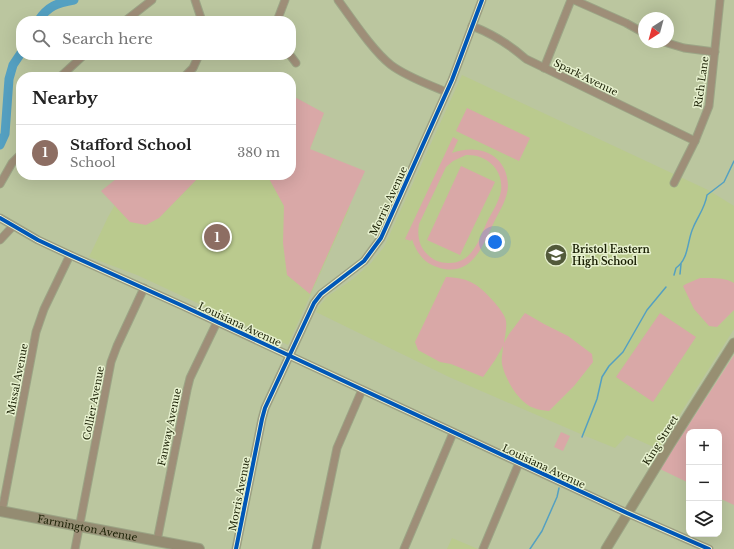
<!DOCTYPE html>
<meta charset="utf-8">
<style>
:root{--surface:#fff;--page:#f2f2f2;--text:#222;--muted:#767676;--line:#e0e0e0;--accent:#ea580c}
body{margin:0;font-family:"Libre Baskerville",serif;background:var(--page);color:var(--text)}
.controls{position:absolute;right:12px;bottom:12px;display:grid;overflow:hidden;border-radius:8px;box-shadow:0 4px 16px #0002}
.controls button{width:36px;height:36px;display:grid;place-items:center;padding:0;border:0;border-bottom:1px solid var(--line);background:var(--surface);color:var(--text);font:20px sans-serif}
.compass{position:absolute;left:638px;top:12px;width:36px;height:36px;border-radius:50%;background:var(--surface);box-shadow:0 4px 16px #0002;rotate:216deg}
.you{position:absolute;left:495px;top:242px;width:14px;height:14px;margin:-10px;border:3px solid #fff;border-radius:50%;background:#1a73e8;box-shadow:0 0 0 6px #1a73e833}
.badge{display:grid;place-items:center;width:26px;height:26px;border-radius:50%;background:var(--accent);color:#fff;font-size:13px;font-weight:700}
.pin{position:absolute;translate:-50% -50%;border:2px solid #fff;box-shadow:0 1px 4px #0006}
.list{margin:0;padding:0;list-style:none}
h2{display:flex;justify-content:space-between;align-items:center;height:52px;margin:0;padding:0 16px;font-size:17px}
h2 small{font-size:13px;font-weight:400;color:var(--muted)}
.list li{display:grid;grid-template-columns:26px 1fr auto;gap:12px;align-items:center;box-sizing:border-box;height:56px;padding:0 16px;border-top:1px solid var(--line)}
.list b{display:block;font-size:15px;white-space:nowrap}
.list p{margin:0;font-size:13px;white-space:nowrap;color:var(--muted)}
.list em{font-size:13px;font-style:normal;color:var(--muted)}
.icon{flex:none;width:22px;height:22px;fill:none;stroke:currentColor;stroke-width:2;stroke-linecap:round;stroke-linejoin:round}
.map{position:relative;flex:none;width:734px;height:549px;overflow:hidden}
.search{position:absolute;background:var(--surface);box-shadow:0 4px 16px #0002;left:16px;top:16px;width:280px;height:44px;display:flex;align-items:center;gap:10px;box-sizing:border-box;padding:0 14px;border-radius:16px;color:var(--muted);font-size:15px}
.panel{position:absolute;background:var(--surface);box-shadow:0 4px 16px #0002;left:16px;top:72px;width:280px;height:108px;border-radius:16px}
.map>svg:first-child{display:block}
</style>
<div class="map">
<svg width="734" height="549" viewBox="0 0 734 549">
<rect width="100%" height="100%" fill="#bbc69f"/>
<!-- built -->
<g fill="#baca8e">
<path d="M462 75 708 190 734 206V329L658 449 627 435 615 448 583 435 449 377 316 312 320 305 328 296 353 279 371 263 384 247Z"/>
<path d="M324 113 296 185 350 207 288 345 137 275 89 257 108 217 132 175H291Z"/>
<path d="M452 538 478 549H447Z"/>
</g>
<!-- green -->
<g fill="#d9a8a7" fill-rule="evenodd">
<path d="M291 95 324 113 310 149 365 171 310 294 287 275 283 243 284 206 267 175H291Z"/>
<path d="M467 108 530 138 519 161 456 131Z"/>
<path d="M453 137 458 140 452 153C478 143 507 154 508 185 508 198 500 210 494 222 483 246 471 279 437 267 424 263 416 252 412 239L411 241 405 239ZM466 155C486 154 504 169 501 191 499 202 492 212 487 222 479 240 472 264 448 263 440 263 433 260 428 255 419 247 417 236 419 224L446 167 453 161Z"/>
<path d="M461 166 495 182 460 255 427 240Z"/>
<path d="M121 175H201L159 218 146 225 130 222 101 191Z"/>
<path d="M446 277C471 278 479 285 495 303 499 308 505 315 506 321 507 329 505 335 504 343L509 334 525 313 544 324 568 336 592 354 593 362 574 386 549 411C544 410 538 410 534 408 519 403 505 379 502 364 501 358 503 352 503 346L495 360 483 377 451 364 440 362 418 350 415 342Z"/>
<path d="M700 278C711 278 724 277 734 283V310L717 327 709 326 694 309 683 286 686 284Z"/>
<path d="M660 313 696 337 653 402 616 377Z"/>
<path d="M734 355V505L719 498V432H689V483L660 469Z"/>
<path d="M561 432 570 436 563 451 554 447Z"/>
</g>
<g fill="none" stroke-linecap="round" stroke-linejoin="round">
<!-- stream -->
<g stroke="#54a0c1" stroke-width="1.5">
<path d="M680 274 681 264"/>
<path d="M674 275 676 268C689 259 687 241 693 228 698 216 705 208 707 195L724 182 734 161"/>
<path d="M582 437 597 399 602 377 609 366 623 352 647 310 666 287"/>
<path d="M530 549 542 531 557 497 559 488"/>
</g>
<!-- river -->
<g stroke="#54a0c1" stroke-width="9">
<path d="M38 21C48 6 57 3 74 0"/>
<path d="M0 145 5 134 9 79 13 65 21 53"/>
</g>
<!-- minor casing -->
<g stroke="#9ca586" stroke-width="9">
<g id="minor">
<path d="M195 0 202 21"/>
<path d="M338 0C352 19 373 51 391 65 407 77 428 84 446 92"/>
<path d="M574 0 626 23 644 33"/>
<path d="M125 21 152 0"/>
<path d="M277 21 285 0"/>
<path d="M472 26C493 34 509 44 526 59L695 141"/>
<path d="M664 42 684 48 715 52"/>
<path d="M290 55 296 63"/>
<path d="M544 68 571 0"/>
<path d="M60 77 84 55"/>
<path d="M184 77 193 68 199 55"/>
<path d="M674 183 695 141 709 106 720 0"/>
<path d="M0 184 12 163 21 154"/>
<path d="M0 218 38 240 70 255 183 306 627 513 709 549"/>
<path d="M0 240 13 226"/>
<path d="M2 511 36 332 44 309 70 255"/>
<path d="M157 541 187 390 190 378 217 322"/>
<path d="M75 549 111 362 117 346 144 288"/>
<path d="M236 549 262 419 265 408 314 303 321 294 364 261 381 238 452 80 482 0"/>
<path d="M316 549 337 448 362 390"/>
<path d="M404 549 453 433"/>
<path d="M483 549 519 463"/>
</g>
</g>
<!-- major casing -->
<g stroke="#9ca586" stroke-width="11">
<path id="major" d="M606 549 670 444 734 343"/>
</g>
<!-- highway casing -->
<g stroke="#9ca586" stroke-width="12">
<g id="highway">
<path id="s1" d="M0 511 199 549"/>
</g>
</g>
<!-- minor -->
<use href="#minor" stroke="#9e8e78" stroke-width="7"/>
<!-- major -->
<use href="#major" stroke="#978f72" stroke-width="9"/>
<!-- highway -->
<use href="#highway" stroke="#948c72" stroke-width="10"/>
<!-- cycleway casing -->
<g stroke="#e7f1cf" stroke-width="6">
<g id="cycleway">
<path d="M0 218 38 240 70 255 183 306 627 513 709 549"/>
<path d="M236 549 262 419 265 408 314 303 321 294 364 261 381 238 452 80 482 0"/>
</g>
</g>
<!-- cycleway -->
<use href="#cycleway" stroke="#0057b8" stroke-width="4"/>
</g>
<!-- icons -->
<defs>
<g id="school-disc" transform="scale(1.15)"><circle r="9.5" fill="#525a3a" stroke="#e7f1cf"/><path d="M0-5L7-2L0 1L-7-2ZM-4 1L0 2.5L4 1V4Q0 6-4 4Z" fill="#fff"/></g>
</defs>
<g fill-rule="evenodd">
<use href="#school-disc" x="556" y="255"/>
</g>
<g text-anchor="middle" stroke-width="3" stroke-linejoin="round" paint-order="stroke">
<!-- street labels -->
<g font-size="10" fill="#1a2004" stroke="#e7f1cf">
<text transform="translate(586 77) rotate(26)" y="4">Spark Avenue</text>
<text transform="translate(701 82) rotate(-82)" y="4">Rich Lane</text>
<text transform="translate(388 201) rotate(-65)" y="4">Morris Avenue</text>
<text transform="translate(240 324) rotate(25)" y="4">Louisiana Avenue</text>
<text transform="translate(17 379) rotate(-79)" y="4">Missal Avenue</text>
<text transform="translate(93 403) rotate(-79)" y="4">Collier Avenue</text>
<text transform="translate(169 427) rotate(-78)" y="4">Fanway Avenue</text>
<text transform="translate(660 440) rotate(-58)" y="4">King Street</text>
<text transform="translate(544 466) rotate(25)" y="4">Louisiana Avenue</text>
<text transform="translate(239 494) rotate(-79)" y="4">Morris Avenue</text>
<text dy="4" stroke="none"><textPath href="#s1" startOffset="89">Farmington Avenue</textPath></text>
</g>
<!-- poi labels -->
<g font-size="10" font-weight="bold" fill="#1a2004" stroke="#e7f1cf" text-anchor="start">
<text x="572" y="253">Bristol Eastern<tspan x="572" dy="12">High School</tspan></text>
</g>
</g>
</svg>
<div class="controls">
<button>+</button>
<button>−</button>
<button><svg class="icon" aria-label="layers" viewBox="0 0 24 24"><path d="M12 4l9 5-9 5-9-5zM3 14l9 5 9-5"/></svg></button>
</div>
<svg class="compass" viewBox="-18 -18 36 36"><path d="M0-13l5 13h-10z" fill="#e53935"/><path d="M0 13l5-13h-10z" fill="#767676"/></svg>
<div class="you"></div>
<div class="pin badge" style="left:217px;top:237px;background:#8d6e63">1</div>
<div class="search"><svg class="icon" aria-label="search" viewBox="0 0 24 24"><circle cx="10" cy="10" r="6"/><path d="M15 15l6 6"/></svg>Search here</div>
<section class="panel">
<h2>Nearby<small></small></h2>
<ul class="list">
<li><span class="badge" style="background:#8d6e63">1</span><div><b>Stafford School</b><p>School</p></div><em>380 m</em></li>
</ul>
</section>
</div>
